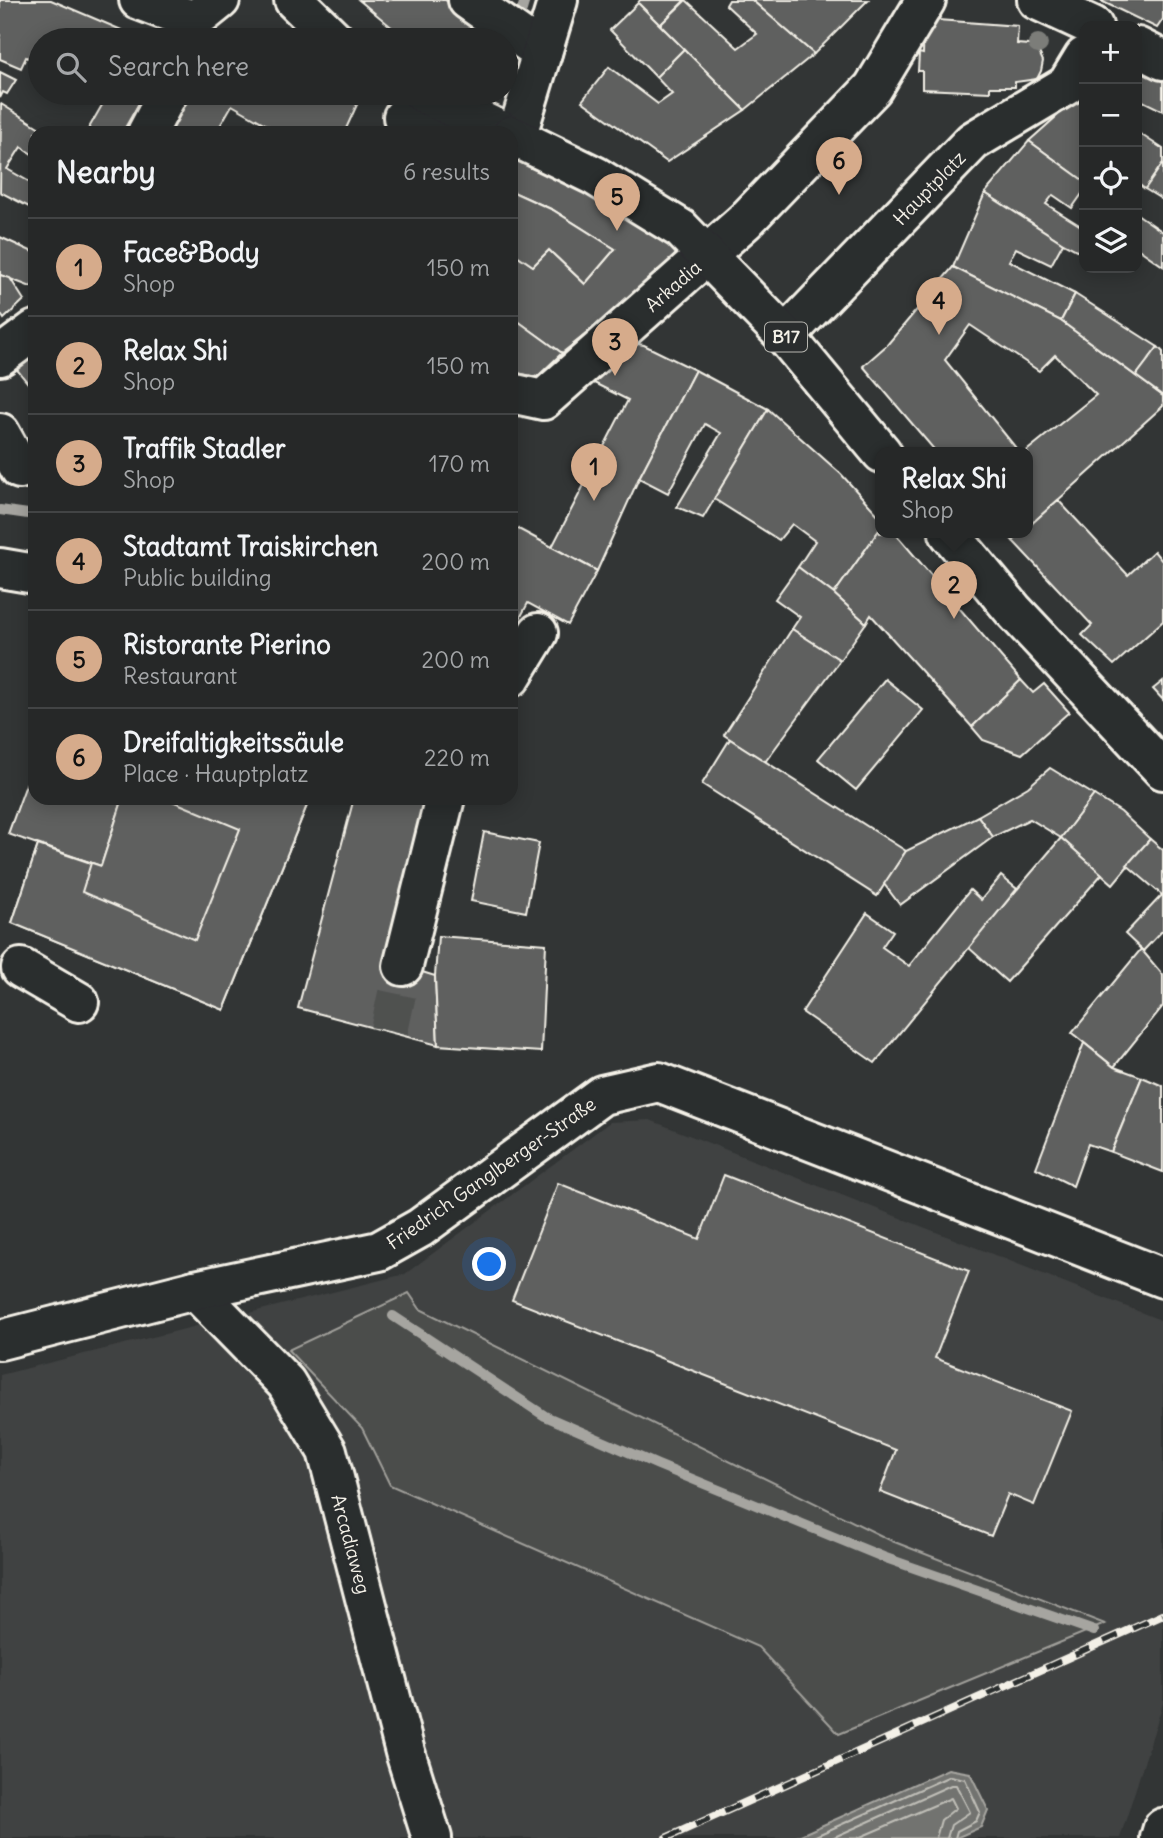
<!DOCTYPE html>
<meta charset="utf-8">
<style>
:root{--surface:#262828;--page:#2e3030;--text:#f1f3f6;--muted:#a4a6a8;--line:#424445;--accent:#d6ab8b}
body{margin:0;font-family:Delius,sans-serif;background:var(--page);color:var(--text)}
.controls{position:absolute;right:21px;top:21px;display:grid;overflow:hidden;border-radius:14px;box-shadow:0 4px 18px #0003}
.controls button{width:63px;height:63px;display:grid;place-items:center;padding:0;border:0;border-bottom:2px solid var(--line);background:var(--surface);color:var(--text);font:35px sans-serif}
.you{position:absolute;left:490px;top:1265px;width:24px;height:24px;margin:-18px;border:5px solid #fff;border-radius:50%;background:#1a73e8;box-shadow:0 0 0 10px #1a73e833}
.badge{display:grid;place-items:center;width:46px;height:46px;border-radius:50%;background:var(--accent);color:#111;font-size:23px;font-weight:700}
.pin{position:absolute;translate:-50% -58px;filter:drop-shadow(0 2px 4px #0008)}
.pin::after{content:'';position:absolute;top:37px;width:24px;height:21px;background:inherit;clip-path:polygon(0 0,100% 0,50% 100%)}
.popup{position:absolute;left:875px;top:447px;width:158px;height:91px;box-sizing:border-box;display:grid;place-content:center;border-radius:14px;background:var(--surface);filter:drop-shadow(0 2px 5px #0005);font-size:23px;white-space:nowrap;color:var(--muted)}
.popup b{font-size:26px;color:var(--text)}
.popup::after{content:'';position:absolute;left:50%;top:100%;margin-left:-14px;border:14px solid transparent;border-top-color:var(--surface)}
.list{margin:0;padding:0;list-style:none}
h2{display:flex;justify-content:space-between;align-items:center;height:91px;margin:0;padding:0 28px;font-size:30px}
h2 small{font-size:23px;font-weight:400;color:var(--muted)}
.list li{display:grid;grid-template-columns:46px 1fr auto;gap:21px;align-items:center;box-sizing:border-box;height:98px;padding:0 28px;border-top:2px solid var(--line)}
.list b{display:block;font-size:26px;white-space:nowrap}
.list p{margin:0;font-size:23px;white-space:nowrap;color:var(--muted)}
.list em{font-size:23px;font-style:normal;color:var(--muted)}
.icon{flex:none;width:38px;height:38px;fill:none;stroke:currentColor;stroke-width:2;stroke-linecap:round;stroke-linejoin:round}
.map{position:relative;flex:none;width:1163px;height:1838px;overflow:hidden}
.search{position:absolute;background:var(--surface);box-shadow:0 4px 18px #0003;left:28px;top:28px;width:490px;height:77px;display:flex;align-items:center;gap:18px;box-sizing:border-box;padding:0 24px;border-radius:38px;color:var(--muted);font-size:26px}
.panel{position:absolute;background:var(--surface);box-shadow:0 4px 18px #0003;left:28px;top:126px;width:490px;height:679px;border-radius:21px}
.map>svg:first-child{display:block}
</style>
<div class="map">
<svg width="1163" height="1838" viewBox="0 0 1163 1838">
<rect width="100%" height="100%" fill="#323535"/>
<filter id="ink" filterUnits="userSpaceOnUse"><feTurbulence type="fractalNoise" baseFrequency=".0143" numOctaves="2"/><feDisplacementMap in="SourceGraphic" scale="14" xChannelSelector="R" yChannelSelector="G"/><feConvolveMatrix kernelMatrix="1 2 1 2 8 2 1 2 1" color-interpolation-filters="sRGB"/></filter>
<g filter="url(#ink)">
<!-- built -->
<path fill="#404242" d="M650 1120 1163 1321V1703L1120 1838H0V1375L405 1274 610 1122Z"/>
<!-- green -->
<path fill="#4b4d4c" stroke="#a09f9a" stroke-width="2" d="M409 1293 420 1309 892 1541 1105 1624 839 1734 758 1647 390 1485 362 1428 288 1350Z"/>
<!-- water -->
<path fill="#727370" stroke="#a6a5a0" stroke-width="2" d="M948 1769 970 1773 988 1810 981 1827 956 1838H794Z"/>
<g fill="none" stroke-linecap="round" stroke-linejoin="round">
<!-- shore -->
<g stroke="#c0bfb8" stroke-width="2">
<path d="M811 1838 950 1776 965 1779 980 1812 976 1821 957 1831 955 1838"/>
<path d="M832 1838 951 1785H956L970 1812 951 1825 947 1838"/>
<path d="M858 1838 951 1798 956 1808 941 1820 936 1838"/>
</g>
<!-- stream -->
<g stroke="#a6a5a0" stroke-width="10">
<path d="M517 26 525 0"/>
<path d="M506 62 512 41"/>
<path d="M473 111 485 93"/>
<path d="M0 510 35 515"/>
<path d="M393 1316 545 1416 658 1465 883 1557 1094 1631"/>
</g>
</g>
<!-- building -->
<g fill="#5f605f" stroke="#f4f1e8" stroke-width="2">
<path d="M0 0H51L145 40H40V63L26 57 21 68 0 59Z"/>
<path d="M359 0H445L483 25 477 40H412L395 30Z"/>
<path d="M640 0H685L660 25 638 3Z"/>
<path d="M686 0 738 48 757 34 726 5 729 0H752L814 54 745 110 660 25Z"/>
<path d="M752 0H868L814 54Z"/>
<path d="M1099 0H1163V19L1157 28Z"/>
<path d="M638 3 684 49 656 77 610 30Z"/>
<path d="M924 19 1018 26 1017 44 1029 45 1038 50 1043 61 1041 71 1037 79 1015 82V87H990V92L922 89V71H918L919 53 923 54Z"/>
<path d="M684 49 745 110 667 162 582 101 609 67 658 104 672 94 656 77Z"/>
<path d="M1137 55 1163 69V111L1141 100 1137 109Z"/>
<path d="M0 72 16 80 7 94 3 92 0 98Z"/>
<path d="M109 93H145L122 133H86Z"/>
<path d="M187 93H347L360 98 344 133H281L232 105 216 133H163Z"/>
<path d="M1075 100 1084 105V181L1029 141Z"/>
<path d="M1 104 48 133H35V156L21 147 7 169 35 185V210L0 192Z"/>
<path d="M1137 132 1163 149V163L1145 189 1137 183Z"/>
<path d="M1029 141 1084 181V191L1072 208 1053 195 1046 204 1084 228V254L1063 243 985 193Z"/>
<path d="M511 153 596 195 678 251 657 278 562 353 511 316V251L533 266 549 250 585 284 615 249 553 210 511 191Z"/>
<path d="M1163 163V200L1145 189Z"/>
<path d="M511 191 553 210 615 249 585 284 549 250 533 266 511 251Z"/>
<path d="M985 193 1063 243 1051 265 1016 248 1009 261 1075 294 1061 321 953 267Z"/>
<path d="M1137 214 1163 232V266L1137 248Z"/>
<path d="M0 237 35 253V281L31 287 0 275Z"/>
<path d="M953 267 1061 321 1163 396V406L1028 527V453H1024L1096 395 1055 355 1039 371 970 325 945 360 1020 453H937L863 366 887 345Z"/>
<path d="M0 275 10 278 24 300 4 319 0 313Z"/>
<path d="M1075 294 1158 347 1136 376 1061 321Z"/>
<path d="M511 316 562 353 537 377 511 372Z"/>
<path d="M631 343 644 345 695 370 639 478 597 571 552 547 628 400 586 379Z"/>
<path d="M1158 347 1163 352V396L1136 376Z"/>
<path d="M35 349V392L14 366Z"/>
<path d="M695 370 768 409 703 518 677 507 721 433 705 424 668 493 639 478Z"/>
<path d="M768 409 841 474 880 517V529L834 594 798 567 815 541 792 524 779 540 714 499Z"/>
<path d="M1058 500 1128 575 1154 551 1163 562V621L1114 665 1082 635 1092 625 1013 541 1021 533H1028V527Z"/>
<path d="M511 525 597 571 568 625 528 603 511 635Z"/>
<path d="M880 529V533H895L1021 680 972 727 871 615 866 623 834 594Z"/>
<path d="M1006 533H1021L1013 541Z"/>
<path d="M798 567 834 594 866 623 840 660 792 629 800 617 775 599Z"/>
<path d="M792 629 840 660 765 762 724 735Z"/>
<path d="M885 679 923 710 856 790 818 759Z"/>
<path d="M1021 680 1033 693 1044 684 1069 712 1022 754 983 740 972 727Z"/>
<path d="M1163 681V700L1153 689Z"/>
<path d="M730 739 906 851 877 896 702 784Z"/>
<path d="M35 760V798H123L101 866 8 834Z"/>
<path d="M1050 768 1094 795 1061 838 1030 819 993 837 978 816 1028 787Z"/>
<path d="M1094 795 1121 812 1150 839 1113 884 1061 838Z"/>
<path d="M123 798H310L224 1010 12 923 38 845 101 866Z"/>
<path d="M165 798H310L224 1010 12 923 38 845 91 863 82 892 195 940 240 829Z"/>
<path d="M354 798H428L403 966 435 976 438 1045 298 1008Z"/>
<path d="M978 816 993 837 900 905 884 884 906 851Z"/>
<path d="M484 832 539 843 526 912 471 901Z"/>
<path d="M1061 838 1102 874 1007 982 968 947Z"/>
<path d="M1150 839 1163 850V930L1143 951 1125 934 1162 895 1127 865Z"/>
<path d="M1001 876 1017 889 875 1063 802 1012 867 913 893 931 882 947 909 966 970 890 981 900Z"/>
<path d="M438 936 546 944 541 1052 438 1045 435 976Z"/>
<path d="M1141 949 1163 975V1006L1114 1067 1072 1033Z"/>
<path d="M1084 1043 1114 1067 1142 1077 1111 1152 1088 1144 1073 1186 1036 1168Z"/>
<path d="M1142 1077 1163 1086V1172L1111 1152Z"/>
<path d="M724 1175 969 1271 935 1358 1072 1411 1034 1505 1008 1494 991 1536 880 1492 896 1450 512 1300 558 1183 699 1239Z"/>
</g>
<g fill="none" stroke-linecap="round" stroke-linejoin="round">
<!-- minor-tunnel -->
<path stroke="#4f5150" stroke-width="38" stroke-dasharray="38 19" stroke-linecap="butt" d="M389 1031 403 966"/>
<!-- minor casing -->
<g stroke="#f4f1e8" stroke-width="44">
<g id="minor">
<path d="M468 0 542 52"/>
<path d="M1037 0 1093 26"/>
<path d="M1137 47 1163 60"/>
<path d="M403 117 443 133"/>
<path d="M147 133 168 93"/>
<path d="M516 138 558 0"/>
<path d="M785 336 973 141 1067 85 1084 57"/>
<path d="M0 356 35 330"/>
<path d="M511 393 543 400 745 221 873 88 926 0"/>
<path d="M0 433 20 469"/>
<path d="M0 568 35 574"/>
<path d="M511 677 538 633"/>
<path d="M403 966 445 798"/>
<path d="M21 968 79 1002"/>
<path d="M195 1290 286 1383 327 1451 405 1752 432 1838"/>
<path d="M0 1340 195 1290 379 1251 420 1228 602 1095 659 1082 1163 1278"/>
<path d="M1160 1838 1163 1828"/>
</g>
</g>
<!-- major casing -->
<g stroke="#f4f1e8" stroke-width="44">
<g id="major">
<path d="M139 0 194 21 220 0"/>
<path d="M294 0 335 40"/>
<path d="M422 93 506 133"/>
<path d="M511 135 595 176 681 229 785 336 882 453"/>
<path d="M949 533 1013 610 1163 770"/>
</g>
</g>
<!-- minor -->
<use href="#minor" stroke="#2a2d2e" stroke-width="38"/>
<!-- major -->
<use href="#major" stroke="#2a2d2e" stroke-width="38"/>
<!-- rail casing -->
<g stroke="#f4f1e8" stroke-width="8">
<path id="rail" d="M666 1838 1163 1615"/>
</g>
<!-- rail -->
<use href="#rail" stroke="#2a2d2e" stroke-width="5" stroke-dasharray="16" stroke-linecap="butt"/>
</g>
<!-- trees -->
<circle fill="#7c7d79" cx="1038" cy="44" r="10"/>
</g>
<g text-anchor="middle" stroke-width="5" stroke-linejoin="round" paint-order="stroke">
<!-- shield labels -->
<rect fill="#2a2d2e" stroke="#b7b6b0" stroke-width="2" x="765" y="322.5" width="42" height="29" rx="5"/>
<g font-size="18" font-weight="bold" fill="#f4f1e8">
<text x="786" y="343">B17</text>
</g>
<!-- street labels -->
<g font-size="19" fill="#f4f1e8" stroke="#2a2d2e">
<text transform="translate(929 188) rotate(-46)" y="7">Hauptplatz</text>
<text transform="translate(673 286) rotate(-41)" y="7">Arkadia</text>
<text transform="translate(491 1173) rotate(-35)" y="7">Friedrich Ganglberger-Straße</text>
<text transform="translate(351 1544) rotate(75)" y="7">Arcadiaweg</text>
</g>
</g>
</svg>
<div class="controls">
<button>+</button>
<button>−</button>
<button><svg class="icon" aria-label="locate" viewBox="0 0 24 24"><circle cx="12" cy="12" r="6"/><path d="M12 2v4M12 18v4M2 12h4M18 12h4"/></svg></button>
<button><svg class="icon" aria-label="layers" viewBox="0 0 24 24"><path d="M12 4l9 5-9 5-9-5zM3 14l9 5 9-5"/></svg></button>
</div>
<div class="you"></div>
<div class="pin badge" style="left:594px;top:501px">1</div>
<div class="pin badge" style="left:954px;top:619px">2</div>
<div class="popup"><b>Relax Shi</b>Shop</div>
<div class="pin badge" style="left:615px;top:376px">3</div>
<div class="pin badge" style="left:939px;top:335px">4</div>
<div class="pin badge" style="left:617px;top:231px">5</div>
<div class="pin badge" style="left:839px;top:195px">6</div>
<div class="search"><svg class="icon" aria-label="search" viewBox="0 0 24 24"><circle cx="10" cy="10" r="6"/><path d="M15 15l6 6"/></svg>Search here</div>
<section class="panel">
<h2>Nearby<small>6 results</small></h2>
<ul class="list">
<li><span class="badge">1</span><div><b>Face&amp;Body</b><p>Shop</p></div><em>150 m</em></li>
<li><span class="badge">2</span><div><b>Relax Shi</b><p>Shop</p></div><em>150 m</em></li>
<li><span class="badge">3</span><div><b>Traffik Stadler</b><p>Shop</p></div><em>170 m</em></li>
<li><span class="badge">4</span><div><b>Stadtamt Traiskirchen</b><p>Public building</p></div><em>200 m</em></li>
<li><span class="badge">5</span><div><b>Ristorante Pierino</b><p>Restaurant</p></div><em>200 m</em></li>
<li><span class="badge">6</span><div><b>Dreifaltigkeitssäule</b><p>Place · Hauptplatz</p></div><em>220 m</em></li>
</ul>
</section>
</div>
